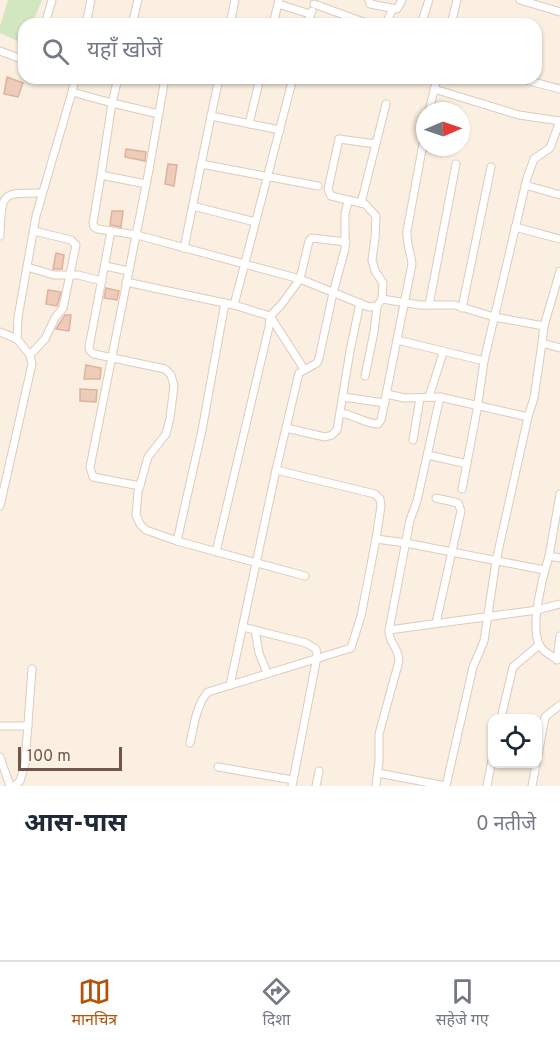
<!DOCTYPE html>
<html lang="hi">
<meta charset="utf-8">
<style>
:root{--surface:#fff;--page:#f6f6f7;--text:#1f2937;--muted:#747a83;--line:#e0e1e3;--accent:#b45309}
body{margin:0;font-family:Overpass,"Noto Sans Devanagari",sans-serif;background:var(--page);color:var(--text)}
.controls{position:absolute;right:18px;bottom:18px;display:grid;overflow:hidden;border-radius:12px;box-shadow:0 2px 4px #0004}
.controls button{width:54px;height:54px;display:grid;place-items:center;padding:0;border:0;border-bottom:2px solid var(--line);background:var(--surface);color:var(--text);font:30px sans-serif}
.compass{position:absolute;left:416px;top:102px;width:54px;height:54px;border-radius:50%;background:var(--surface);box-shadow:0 2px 4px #0004;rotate:88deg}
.scale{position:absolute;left:18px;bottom:15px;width:104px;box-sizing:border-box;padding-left:6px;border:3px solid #6f554a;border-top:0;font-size:16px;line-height:21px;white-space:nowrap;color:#6f554a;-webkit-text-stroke:4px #fef3e6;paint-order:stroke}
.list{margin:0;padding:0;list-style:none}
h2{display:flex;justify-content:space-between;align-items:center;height:78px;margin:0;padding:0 24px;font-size:26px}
h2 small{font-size:20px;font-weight:400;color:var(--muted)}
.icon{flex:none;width:33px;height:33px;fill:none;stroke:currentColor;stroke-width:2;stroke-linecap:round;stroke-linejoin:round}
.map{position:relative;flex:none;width:560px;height:786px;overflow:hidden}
.search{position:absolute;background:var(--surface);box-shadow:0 2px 4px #0004;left:18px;right:18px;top:18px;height:66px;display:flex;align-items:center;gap:15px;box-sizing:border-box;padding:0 21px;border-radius:18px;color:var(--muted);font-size:22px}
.sheet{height:174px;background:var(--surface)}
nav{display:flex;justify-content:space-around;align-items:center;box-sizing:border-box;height:84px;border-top:2px solid var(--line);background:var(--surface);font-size:16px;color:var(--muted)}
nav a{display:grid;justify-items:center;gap:3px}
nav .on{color:var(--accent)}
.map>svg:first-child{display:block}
</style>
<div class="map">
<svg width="560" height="786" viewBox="0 0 560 786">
<rect width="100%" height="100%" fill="#faefe0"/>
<!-- green -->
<path fill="#d2e6c0" d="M8 0H42L32 24H24V44L0 33V26Z"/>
<!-- building -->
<g fill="#eeccba" stroke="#dfb19b" stroke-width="1.5">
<path d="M7 77 23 83 18 97 4 94Z"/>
<path d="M126 149 146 152 145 161 125 157Z"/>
<path d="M168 164 177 165 174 186 165 184Z"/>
<path d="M112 211H123L121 227 110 225Z"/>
<path d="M56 253 64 255 62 269H53Z"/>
<path d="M106 288 119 291 117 300 104 298Z"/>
<path d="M48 290 61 292 57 306 46 304Z"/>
<path d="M65 315H71L69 331 56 329Z"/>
<path d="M86 365 101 368 100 379H84Z"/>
<path d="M80 389 97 390 96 402 80 401Z"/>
</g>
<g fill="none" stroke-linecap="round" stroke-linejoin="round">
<!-- street casing -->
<g stroke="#ddcbbd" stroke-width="9">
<g id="street">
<path d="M369 0 370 4 397 9 402 0"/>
<path d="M520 0 560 12"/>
<path d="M278 4 310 14"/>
<path d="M314 4 369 24"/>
<path d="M45 24 52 0"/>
<path d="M86 24 91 0"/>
<path d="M132 24 138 0"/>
<path d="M230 24 235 0"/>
<path d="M273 24 279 0"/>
<path d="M307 24 312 11"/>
<path d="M386 24 392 10"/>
<path d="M421 24 429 0"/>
<path d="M451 24 457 0"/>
<path d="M0 51 24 60"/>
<path d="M75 78 72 92 112 103 101 175 146 184"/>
<path d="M118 78 112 103 159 114"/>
<path d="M518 78 560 89"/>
<path d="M434 89 519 115 560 121"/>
<path d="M429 111 437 78"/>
<path d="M211 116 219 78"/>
<path d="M249 124 260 78"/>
<path d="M376 144 339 139 328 189 331 196 365 204 376 216 375 238 372 260 375 271 383 283 382 299"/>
<path d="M201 164 318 186"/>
<path d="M101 175 93 223 94 227 98 229 137 235 300 279 369 307 377 306 382 299 420 305H455L494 317 544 326 542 343 560 348"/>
<path d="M525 185 560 195"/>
<path d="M361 203 386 104"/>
<path d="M193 206 255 222"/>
<path d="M515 227 560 239"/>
<path d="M111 231 89 347 90 351 94 354 165 369 171 375 174 386 170 418 166 434 148 457 138 492 136 515 140 524 146 530 177 541"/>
<path d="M0 236C2 192 0 193 42 193"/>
<path d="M184 248 211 116 280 130"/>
<path d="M105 266 129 271"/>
<path d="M27 267 54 275H78L102 281"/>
<path d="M126 282 234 305 270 316 269 327 216 552"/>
<path d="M225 303 202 430 177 541 305 576"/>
<path d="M234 305 293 78"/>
<path d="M429 305 456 164"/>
<path d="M462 308 491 167"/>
<path d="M544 326 560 271"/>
<path d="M0 332 17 339"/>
<path d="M397 340 484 361"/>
<path d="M30 355 45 339 55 318 63 308 76 245 71 240 34 231"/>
<path d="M304 369 270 316 281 305 300 279 309 241 312 238 346 242"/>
<path d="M365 376 374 332 377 306"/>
<path d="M387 394 404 398 440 397 528 417"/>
<path d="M343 397 385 403"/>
<path d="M429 397 443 353"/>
<path d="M341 413C354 415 364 423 378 424L381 420 412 264C411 253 406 243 407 231L425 133"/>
<path d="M286 428 325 437 332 435 337 430 350 351 360 303"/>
<path d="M413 440 420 398"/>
<path d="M428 455 467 464"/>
<path d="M140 486 93 477 90 467 149 170 165 78"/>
<path d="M462 489 477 410 484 361 527 178 534 159 550 148 560 121"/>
<path d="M0 506 32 364 30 355 17 339 18 317 36 216 72 92"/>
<path d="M376 539 406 543 544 570"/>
<path d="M549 556 560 494"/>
<path d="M436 623 461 511 458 503 436 498"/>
<path d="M243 627 306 643 316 649 317 657 292 786"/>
<path d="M255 630 259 653 267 673"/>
<path d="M389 630 537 610 560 604"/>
<path d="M556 659C551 656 541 650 539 644 530 625 543 575 549 556L560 558"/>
<path d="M557 660 560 636"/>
<path d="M230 685 276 470 299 373 317 363 319 358 333 293 345 249V214L348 201"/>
<path d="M501 718 513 667 539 645"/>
<path d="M0 726H28"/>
<path d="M190 743C194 726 196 705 208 692L351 648 361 616 376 539 381 506 380 499 375 494 276 470"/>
<path d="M538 755 545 717 560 705"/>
<path d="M0 757 10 786"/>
<path d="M218 767 293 780"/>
<path d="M378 773 446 786"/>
<path d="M14 786 20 781 25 764 32 669"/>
<path d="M316 786 319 771"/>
<path d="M376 786 379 761V734L399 661C399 647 388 643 389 630L410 520 417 501 440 397"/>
<path d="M446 786 473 667 484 641 496 561 528 417 534 398 542 343"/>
<path d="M487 786 492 760"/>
<path d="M532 786 536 764"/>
</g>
</g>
<!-- street -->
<use href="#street" stroke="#fff" stroke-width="7"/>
</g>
</svg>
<div class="controls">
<button><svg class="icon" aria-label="locate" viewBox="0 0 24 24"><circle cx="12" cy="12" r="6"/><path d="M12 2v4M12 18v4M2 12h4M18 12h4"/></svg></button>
</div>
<svg class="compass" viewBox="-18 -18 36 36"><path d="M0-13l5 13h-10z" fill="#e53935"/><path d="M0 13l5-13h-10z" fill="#747a83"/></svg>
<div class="scale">100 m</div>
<div class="search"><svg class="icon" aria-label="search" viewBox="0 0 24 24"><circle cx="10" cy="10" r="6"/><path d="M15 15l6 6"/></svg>यहाँ खोजें</div>
</div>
<section class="sheet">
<h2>आस-पास<small>0 नतीजे</small></h2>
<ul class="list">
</ul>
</section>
<nav>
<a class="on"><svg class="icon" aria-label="map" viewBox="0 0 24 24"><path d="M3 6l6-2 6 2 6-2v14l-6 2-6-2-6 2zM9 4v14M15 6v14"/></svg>मानचित्र</a>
<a><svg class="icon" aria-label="directions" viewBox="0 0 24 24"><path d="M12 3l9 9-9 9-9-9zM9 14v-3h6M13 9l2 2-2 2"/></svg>दिशा</a>
<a><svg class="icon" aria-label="saved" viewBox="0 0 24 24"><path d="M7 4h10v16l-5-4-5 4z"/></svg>सहेजे गए</a>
</nav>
